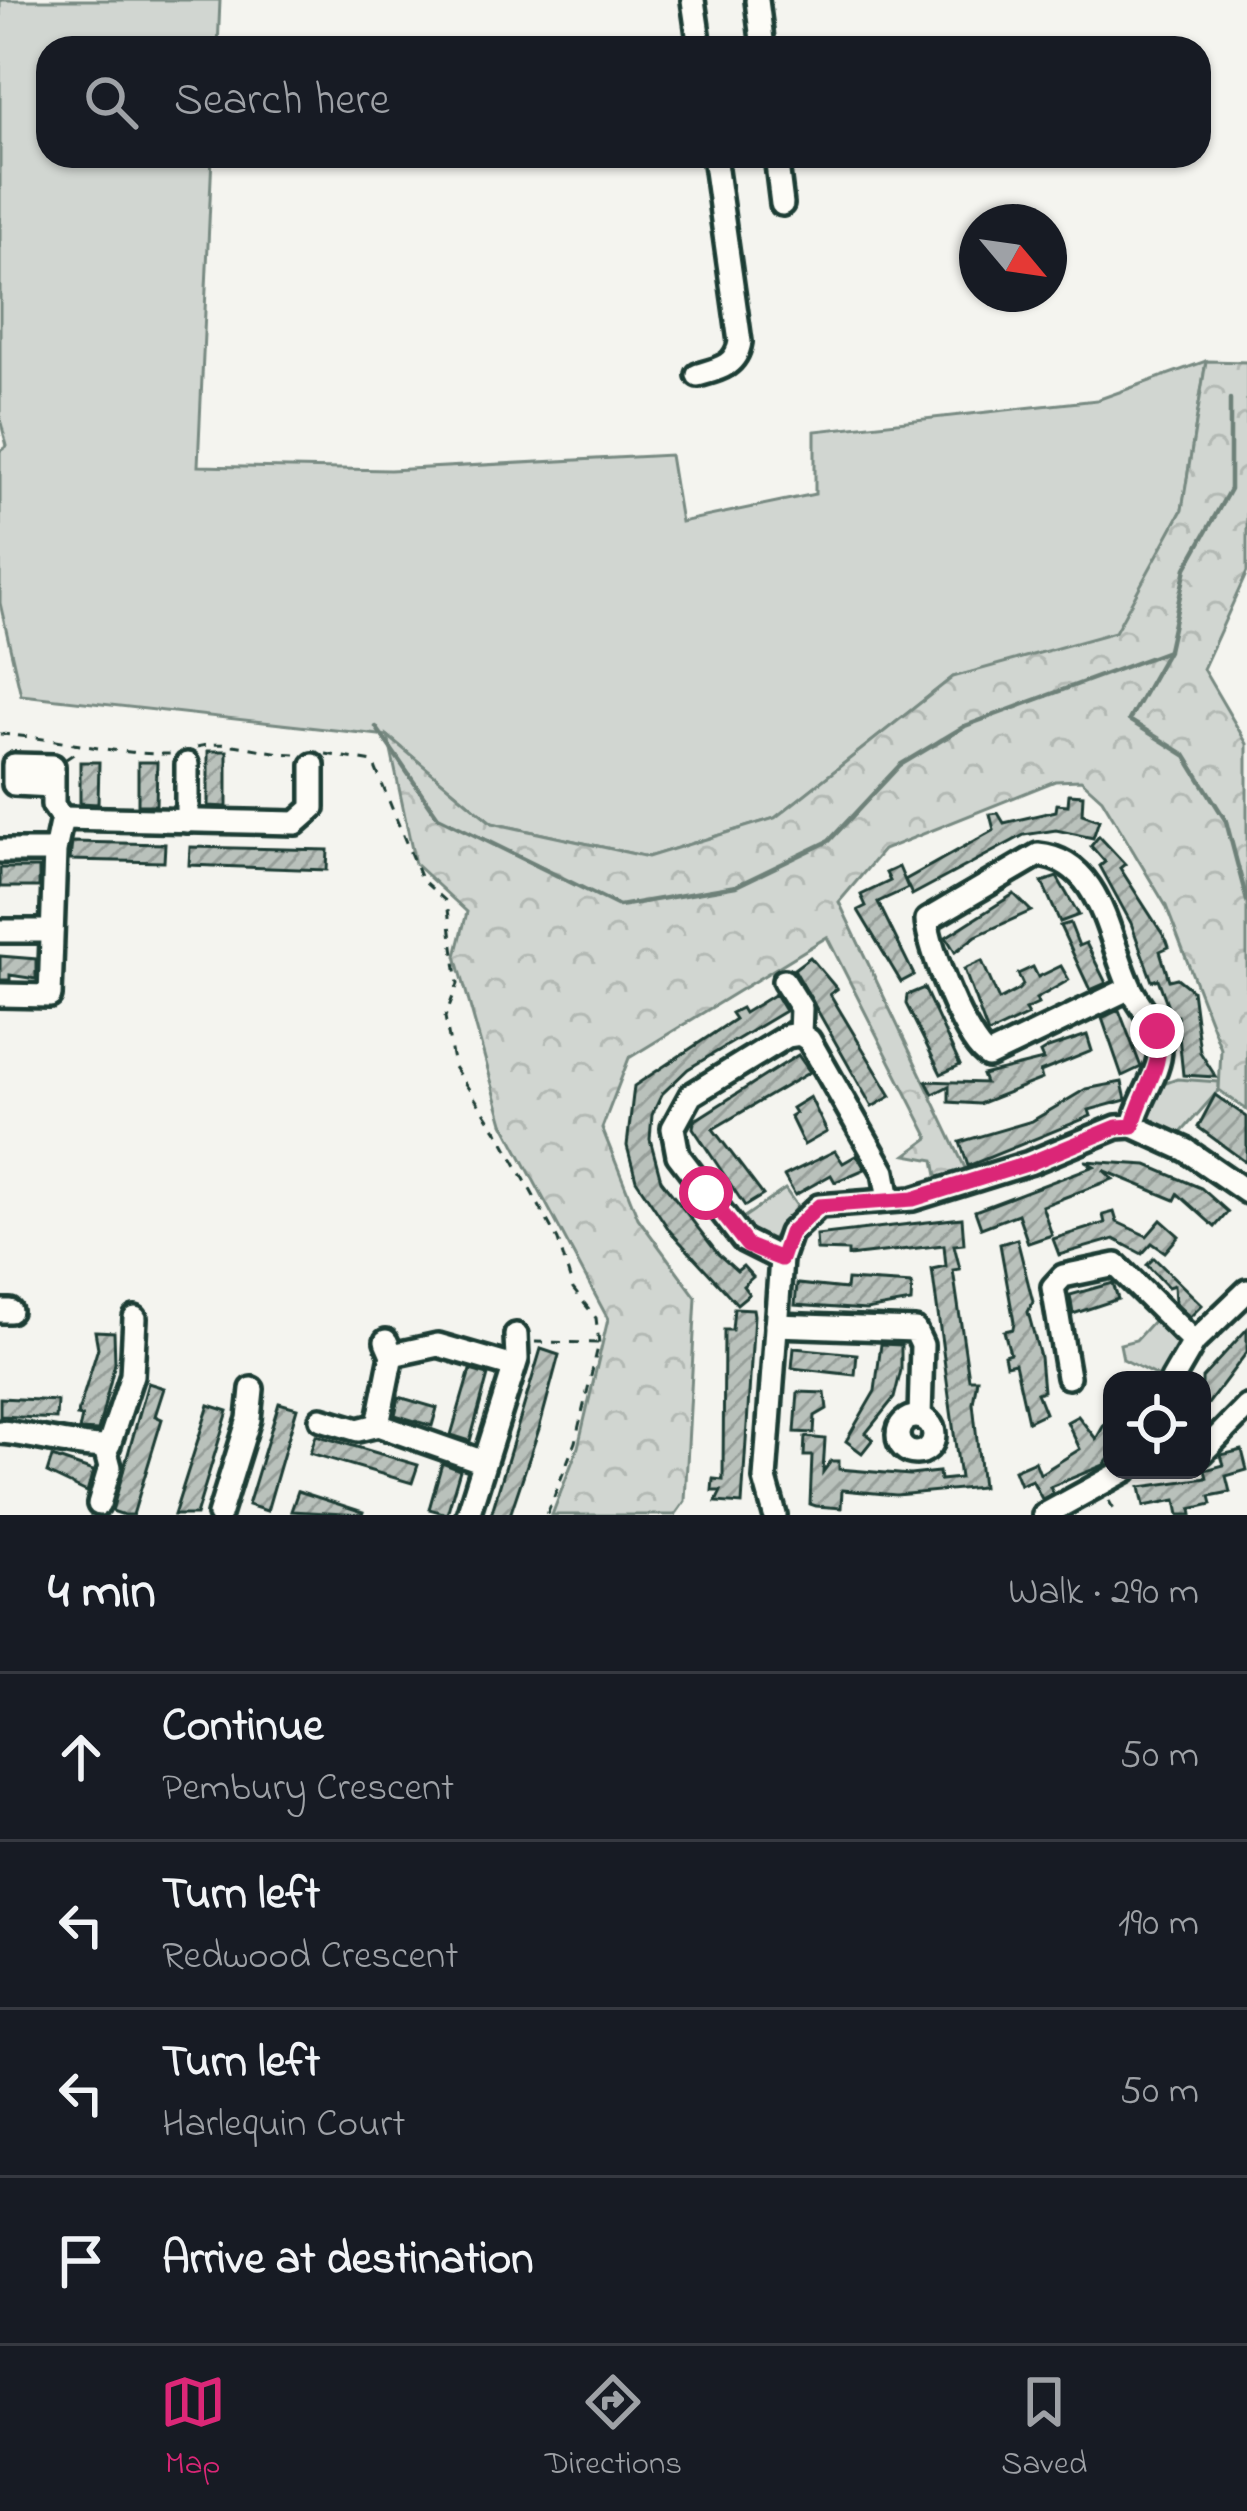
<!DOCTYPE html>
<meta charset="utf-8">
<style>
:root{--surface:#171b24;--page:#242831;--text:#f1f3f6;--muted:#9ea1a6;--line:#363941;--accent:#db2777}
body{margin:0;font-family:"Indie Flower",sans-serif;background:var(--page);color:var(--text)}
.controls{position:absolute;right:36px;bottom:36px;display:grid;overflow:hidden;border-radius:24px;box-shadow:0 3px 9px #0004}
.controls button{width:108px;height:108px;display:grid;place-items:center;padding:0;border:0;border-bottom:3px solid var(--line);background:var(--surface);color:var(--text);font:60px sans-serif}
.compass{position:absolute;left:959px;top:204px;width:108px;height:108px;border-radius:50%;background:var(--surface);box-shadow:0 3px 9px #0004;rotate:119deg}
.stop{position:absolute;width:36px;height:36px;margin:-27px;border:9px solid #db2777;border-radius:50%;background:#fff}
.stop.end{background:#db2777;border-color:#fff;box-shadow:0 3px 12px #0008}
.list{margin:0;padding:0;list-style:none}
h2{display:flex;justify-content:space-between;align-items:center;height:156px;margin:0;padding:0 48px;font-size:51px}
h2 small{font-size:39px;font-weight:400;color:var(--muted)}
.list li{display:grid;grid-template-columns:78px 1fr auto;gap:36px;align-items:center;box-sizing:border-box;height:168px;padding:0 48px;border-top:3px solid var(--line)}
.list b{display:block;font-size:45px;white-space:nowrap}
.list p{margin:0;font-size:39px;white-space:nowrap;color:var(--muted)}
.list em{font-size:39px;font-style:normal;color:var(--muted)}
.icon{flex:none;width:66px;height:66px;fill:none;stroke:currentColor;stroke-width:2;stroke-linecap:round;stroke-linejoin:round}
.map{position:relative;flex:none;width:1247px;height:1515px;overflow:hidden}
.search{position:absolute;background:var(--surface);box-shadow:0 3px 9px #0004;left:36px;right:36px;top:36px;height:132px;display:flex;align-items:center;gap:30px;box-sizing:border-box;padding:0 42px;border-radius:36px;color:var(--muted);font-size:45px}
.sheet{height:828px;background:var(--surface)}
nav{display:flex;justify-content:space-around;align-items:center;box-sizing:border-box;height:168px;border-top:3px solid var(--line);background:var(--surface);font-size:33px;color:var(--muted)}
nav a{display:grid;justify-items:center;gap:6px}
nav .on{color:var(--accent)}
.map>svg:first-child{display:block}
</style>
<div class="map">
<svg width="1247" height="1515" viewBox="0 0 1247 1515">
<defs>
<pattern id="forest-crowns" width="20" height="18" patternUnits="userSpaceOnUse" patternTransform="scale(3)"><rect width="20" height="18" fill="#d1d6d1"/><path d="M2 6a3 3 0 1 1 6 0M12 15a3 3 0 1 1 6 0" fill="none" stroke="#b3b9b4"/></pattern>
<pattern id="building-hatch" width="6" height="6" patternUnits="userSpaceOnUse" patternTransform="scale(3)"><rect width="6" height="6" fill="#b9c1bb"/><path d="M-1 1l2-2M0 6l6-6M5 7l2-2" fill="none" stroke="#969e99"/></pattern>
</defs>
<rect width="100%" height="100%" fill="#f4f4ef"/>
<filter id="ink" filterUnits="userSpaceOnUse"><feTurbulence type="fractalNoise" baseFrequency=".00833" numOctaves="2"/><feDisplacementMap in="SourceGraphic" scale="24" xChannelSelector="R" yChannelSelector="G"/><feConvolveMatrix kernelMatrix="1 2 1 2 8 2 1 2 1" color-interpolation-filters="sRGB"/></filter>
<g filter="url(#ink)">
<!-- grass -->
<g fill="#d1d6d1" stroke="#788a82" stroke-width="3">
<path d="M0 0H220L218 48H48V156H212L198 466 390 470 670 455 681 522 815 494V431L1097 400 1206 361 1182 510 1114 638 953 677 775 818 648 857 492 823 388 736 21 695 0 603V451L7 446 0 419Z"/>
<path d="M1177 1079 1219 1082V1090L1179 1135 1149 1119 1147 1109 1158 1086Z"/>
<path d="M785 1189 797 1206 767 1246 737 1222Z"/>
<path d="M1154 1320 1179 1347 1161 1378 1123 1359 1120 1344 1136 1340Z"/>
</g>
<!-- forest -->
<path fill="url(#forest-crowns)" stroke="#788a82" stroke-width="3" d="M1206 361 1247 362V572L1203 669 1247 744V1110L1219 1090 1221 1049 1166 906 1102 799 1081 780 1055 781 883 850 839 902 967 1172 938 1181 934 1160 906 1155 929 1138 827 937 629 1058 602 1128 638 1218 696 1297 685 1501 675 1515H552L578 1447 608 1319 503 1123 456 956 467 912 415 864 388 736 492 823 648 857 775 818 953 677 1115 632 1182 510Z"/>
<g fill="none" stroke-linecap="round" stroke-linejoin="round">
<!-- stream -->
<g stroke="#6e8179" stroke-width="4.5">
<path d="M1168 650 1186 568 1230 489V399"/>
<path d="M376 727 438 817 619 906 736 886 829 841 900 765 965 726 1168 651 1129 720 1185 755 1226 821 1247 901"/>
</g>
</g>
<!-- building -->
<g fill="url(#building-hatch)" stroke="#1f3d34" stroke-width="3">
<path d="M208 751H227V807L208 806Z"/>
<path d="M80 762H99L98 804 80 803Z"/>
<path d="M138 762H157L156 805H138Z"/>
<path d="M1069 794 1083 795 1082 814 1099 820 1093 838 1056 830 1024 835 912 895 905 880 994 830 990 814 998 813 1004 823 1056 811 1057 804 1068 805Z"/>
<path d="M1099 836 1125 864 1120 868 1167 941 1169 947 1160 951 1169 980 1177 978 1192 990 1200 1052 1216 1077 1183 1075 1177 1016 1172 1017 1158 979 1152 981 1131 923 1100 866 1105 862 1091 846Z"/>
<path d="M72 842 165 844 164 862 70 860Z"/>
<path d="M190 847 328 850 327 870 189 865Z"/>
<path d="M899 867 908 888 878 902 914 975 901 982 858 910 866 906 861 895 890 881 886 873Z"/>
<rect x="0" y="868" width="39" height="19"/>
<path d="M1057 877 1079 915 1060 922 1042 882Z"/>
<path d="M1014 894 1031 911 976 936 955 952 946 937Z"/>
<path d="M1070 923 1079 946 1086 943 1106 983 1090 990 1060 926Z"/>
<path d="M0 956 36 959V979L10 975V980H0Z"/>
<path d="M810 957 837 989 830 994 891 1096 872 1107 794 969Z"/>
<path d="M982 961 999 1000 1018 990 1023 985 1018 974 1033 967 1038 977 1061 966 1069 980 1036 999 1038 1004 1025 1010 1028 1015 988 1034 964 969Z"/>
<path d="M924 988 960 1065 941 1074 906 1004 907 995Z"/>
<path d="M775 994 785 1011 688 1069 662 1094 652 1115 650 1139 661 1180 718 1254 737 1271 743 1266 753 1277 743 1286 749 1294 737 1304 670 1231 636 1180 627 1146 634 1086 735 1019 731 1013 741 1008 744 1013Z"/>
<path d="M1119 1010 1141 1067 1122 1076 1102 1018Z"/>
<path d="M1087 1035 1092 1051 1040 1072 1042 1079 979 1104 949 1102V1086L933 1094 926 1081 985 1083 982 1075 1043 1060 1040 1053 1048 1048Z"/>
<path d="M798 1055 810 1072 713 1129 763 1195 745 1206 693 1128 694 1121Z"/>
<path d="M1122 1082 1126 1100 1089 1110 1091 1116 968 1166 960 1142 1032 1121 1086 1089Z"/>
<path d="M1215 1095 1247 1117V1163L1198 1127Z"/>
<path d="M810 1097 827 1132 804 1145 790 1116 795 1113 792 1108Z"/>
<path d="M835 1151 843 1163 857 1155 865 1169 835 1182 831 1175 795 1195 784 1176Z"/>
<path d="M1085 1161 1147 1165 1201 1188 1228 1212 1215 1227 1178 1194 1175 1200 1103 1170 1113 1179 1042 1206 1052 1235 1028 1243 1018 1214 981 1228 975 1211 1094 1166Z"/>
<path d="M1114 1212 1117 1222 1147 1236 1161 1220 1179 1236 1165 1252 1152 1243 1142 1254 1114 1239 1059 1255 1053 1239 1105 1223 1103 1215Z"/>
<path d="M962 1218 964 1244 954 1245 960 1269 953 1270 969 1379H977L973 1403 982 1487 896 1495 842 1490 841 1508 816 1506 810 1504 812 1456H804L805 1437 825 1439 823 1472 831 1461H839V1469L910 1475 939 1472 940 1480 960 1478 932 1269 946 1266 944 1245 848 1256V1251L817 1250 816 1235Z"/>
<path d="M1017 1239 1033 1302 1028 1312 1040 1357 1043 1391 1037 1393 1045 1413 1028 1421 1015 1363 1006 1365 1004 1355 1010 1353 1004 1331 1013 1329 1014 1322 1000 1244Z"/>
<path d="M1154 1258 1202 1305 1190 1317 1175 1303 1174 1285 1168 1287 1147 1265Z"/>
<path d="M847 1280 912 1284 911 1302 866 1310 795 1305 797 1284 846 1289Z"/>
<path d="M1113 1283 1118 1299 1073 1314 1070 1295Z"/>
<path d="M734 1308 753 1309 754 1315 742 1504 716 1502 721 1491H712L713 1479 723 1480 724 1330H732Z"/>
<path d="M1247 1329V1352L1202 1412V1378Z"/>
<path d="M95 1331 114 1332 115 1363 98 1431 79 1430 82 1417 77 1416 98 1348Z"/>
<path d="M881 1344 901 1345V1370L894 1398 866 1433 873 1439 862 1453 846 1441 875 1391Z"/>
<path d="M794 1348 857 1354 855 1375 792 1368Z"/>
<path d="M541 1349 559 1355 539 1429 510 1515H491Z"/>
<path d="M470 1370 488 1375 470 1441 451 1435Z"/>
<path d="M148 1383 164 1388 155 1416 162 1419 133 1515H124L112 1511Z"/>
<path d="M798 1392 825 1393 827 1409 815 1416 814 1433 795 1432Z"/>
<path d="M399 1397 437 1408 432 1426 395 1415Z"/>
<path d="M0 1398 57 1401 56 1419 0 1416Z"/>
<path d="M279 1403 297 1408 267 1511 248 1505Z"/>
<path d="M209 1405 228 1411 196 1515H174Z"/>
<path d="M1112 1411V1455L1104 1465 1050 1487 1053 1493 1042 1499 1032 1480 1020 1485 1014 1470 1035 1461 1040 1474 1080 1449 1067 1422 1078 1416 1096 1439Z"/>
<path d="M316 1435 418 1465 412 1483 310 1453Z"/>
<path d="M1242 1450 1247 1470 1226 1476 1230 1492 1210 1496 1212 1504 1191 1509 1192 1515H1179L1176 1500 1144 1506 1140 1487 1207 1478 1205 1470 1224 1465 1221 1455Z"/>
<path d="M52 1457 93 1471 87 1492 47 1473Z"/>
<path d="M442 1463 460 1470 447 1514 429 1509Z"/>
<path d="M298 1491 363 1512 362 1515 291 1511Z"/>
</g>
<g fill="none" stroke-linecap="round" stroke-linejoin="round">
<!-- minor casing -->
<g stroke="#1f3d34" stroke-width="30">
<g id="minor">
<path d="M693 0 700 48"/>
<path d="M757 0 763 48"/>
<path d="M776 156 782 204"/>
<path d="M698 375C719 369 736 366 740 342L714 156"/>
<path d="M187 764V821"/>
<path d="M53 786 14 784V765L53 766V805L62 818"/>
<path d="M0 851H55"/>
<path d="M0 931H52"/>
<path d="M784 981 801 1008 800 1034"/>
<path d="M1130 988 988 1056C966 1044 927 945 927 920L1038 855C1104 861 1108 944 1132 991 1142 1010 1160 1026 1160 1049 1160 1074 1138 1100 1133 1126"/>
<path d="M0 995 50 996 55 851 62 818 296 823 313 808V765"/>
<path d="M781 1259 743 1240 678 1155 673 1128 691 1095 787 1036 800 1034 809 1040 884 1172 889 1200"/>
<path d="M0 1311H10"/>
<path d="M776 1325 915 1330 922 1345 920 1417"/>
<path d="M386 1341 392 1355 378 1425 484 1462"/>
<path d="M392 1355 438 1345 514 1367"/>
<path d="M1068 1377 1053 1287 1063 1276 1116 1265 1194 1342"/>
<path d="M1172 1380 1194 1342 1247 1291"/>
<circle cx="916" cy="1435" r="18"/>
<path d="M321 1419 358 1430 378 1425"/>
<path d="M0 1432C26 1433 95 1452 109 1445L132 1375 135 1318"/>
<path d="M1202 1453 1247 1407"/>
<path d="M99 1504 110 1467 105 1448"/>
<path d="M219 1515 249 1419 252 1389"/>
<path d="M468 1515 517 1359 516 1335"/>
<path d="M775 1515 765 1479 781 1259 790 1233 819 1206 913 1199 1029 1163 1117 1127 1133 1126 1186 1150 1247 1192"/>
<path d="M1044 1515 1126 1470"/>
</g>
</g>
<!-- path -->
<g stroke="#1f3d34" stroke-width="3" stroke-dasharray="9 9" stroke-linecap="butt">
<path d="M0 734C57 738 113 755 170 754"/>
<path d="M197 747C232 738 262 754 298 754"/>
<path d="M326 754 373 762 421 879 447 902 458 984 445 1017 454 1067 501 1137 558 1240 573 1289 596 1318 599 1343"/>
<path d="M66 759 75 753 76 744"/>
<path d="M535 1342 599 1343 575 1442 547 1515"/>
<path d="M1109 1501 1117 1515"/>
</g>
<!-- minor -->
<use href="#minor" stroke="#fdfcf7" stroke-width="21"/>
</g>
</g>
<g fill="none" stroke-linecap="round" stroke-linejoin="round" filter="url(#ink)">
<!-- route -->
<path stroke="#db2777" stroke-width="15" d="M706 1193 748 1246 781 1259 790 1233 819 1206 913 1199 1030 1163 1117 1127 1133 1126C1140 1093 1166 1065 1157 1031"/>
</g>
</svg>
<div class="controls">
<button><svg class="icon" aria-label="locate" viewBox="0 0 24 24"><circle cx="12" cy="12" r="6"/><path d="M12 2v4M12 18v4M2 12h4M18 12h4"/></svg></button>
</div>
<svg class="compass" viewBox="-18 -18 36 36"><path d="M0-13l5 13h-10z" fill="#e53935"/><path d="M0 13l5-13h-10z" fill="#9ea1a6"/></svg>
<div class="stop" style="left:706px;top:1193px"></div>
<div class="stop end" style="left:1157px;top:1031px"></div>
<div class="search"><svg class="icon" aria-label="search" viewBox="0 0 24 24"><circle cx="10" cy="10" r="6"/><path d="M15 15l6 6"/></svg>Search here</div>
</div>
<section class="sheet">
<h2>4 min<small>Walk · 290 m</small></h2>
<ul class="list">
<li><svg class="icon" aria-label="ahead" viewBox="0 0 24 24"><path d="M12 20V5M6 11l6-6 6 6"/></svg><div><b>Continue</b><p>Pembury Crescent</p></div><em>50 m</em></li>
<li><svg class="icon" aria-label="left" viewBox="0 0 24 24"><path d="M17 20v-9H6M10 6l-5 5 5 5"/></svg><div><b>Turn left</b><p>Redwood Crescent</p></div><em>190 m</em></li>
<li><svg class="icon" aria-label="left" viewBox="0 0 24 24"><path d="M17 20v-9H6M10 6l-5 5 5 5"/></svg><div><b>Turn left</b><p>Harlequin Court</p></div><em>50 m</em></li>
<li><svg class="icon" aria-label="arrive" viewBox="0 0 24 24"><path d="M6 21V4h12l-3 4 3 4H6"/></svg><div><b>Arrive at destination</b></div></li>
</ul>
</section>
<nav>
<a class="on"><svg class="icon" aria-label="map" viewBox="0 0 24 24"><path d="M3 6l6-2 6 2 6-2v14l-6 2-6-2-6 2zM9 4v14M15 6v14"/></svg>Map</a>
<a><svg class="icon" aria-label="directions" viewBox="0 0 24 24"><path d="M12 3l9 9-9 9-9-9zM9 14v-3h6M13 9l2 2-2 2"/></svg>Directions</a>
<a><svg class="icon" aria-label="saved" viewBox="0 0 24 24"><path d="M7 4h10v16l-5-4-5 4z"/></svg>Saved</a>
</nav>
